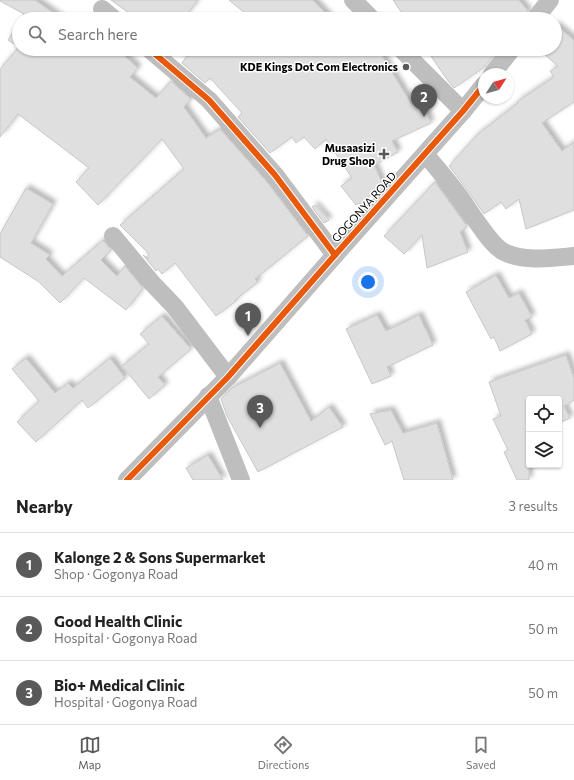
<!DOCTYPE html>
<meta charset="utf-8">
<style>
:root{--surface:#fff;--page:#f2f2f2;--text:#222;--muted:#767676;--line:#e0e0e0;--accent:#595959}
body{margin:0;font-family:Commissioner,sans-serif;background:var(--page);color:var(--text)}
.controls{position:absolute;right:12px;bottom:12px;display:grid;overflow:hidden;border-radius:4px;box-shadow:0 1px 3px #0004}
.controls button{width:36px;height:36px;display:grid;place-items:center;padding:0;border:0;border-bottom:1px solid var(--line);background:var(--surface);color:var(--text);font:20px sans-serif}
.compass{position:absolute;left:478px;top:68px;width:36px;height:36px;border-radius:50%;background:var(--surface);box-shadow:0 1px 3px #0004;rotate:54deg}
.you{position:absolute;left:368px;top:282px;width:14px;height:14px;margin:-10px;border:3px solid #fff;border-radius:50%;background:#1a73e8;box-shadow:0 0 0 6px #1a73e833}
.badge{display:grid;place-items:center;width:26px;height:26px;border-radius:50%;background:var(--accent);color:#fff;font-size:13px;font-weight:700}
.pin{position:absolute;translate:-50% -33px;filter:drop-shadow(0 1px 2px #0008)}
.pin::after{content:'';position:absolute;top:21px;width:14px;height:12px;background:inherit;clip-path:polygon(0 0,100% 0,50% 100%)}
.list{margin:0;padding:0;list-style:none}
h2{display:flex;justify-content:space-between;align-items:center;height:52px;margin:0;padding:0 16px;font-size:17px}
h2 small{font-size:13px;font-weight:400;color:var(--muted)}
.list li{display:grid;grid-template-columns:26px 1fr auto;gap:12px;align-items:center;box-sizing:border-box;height:64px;padding:0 16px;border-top:1px solid var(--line)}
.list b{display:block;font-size:15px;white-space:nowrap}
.list p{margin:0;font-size:13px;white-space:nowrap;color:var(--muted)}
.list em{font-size:13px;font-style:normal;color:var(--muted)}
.icon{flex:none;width:22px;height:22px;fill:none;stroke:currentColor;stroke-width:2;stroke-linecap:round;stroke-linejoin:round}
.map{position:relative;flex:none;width:574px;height:480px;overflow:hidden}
.search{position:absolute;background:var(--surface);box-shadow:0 1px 3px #0004;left:12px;right:12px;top:12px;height:44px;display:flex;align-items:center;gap:10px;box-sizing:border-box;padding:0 14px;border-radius:22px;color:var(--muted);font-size:15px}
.sheet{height:244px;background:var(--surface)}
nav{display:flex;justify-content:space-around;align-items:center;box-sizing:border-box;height:56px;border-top:1px solid var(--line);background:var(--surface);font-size:11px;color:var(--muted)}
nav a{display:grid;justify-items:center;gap:2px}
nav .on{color:var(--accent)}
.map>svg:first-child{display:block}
</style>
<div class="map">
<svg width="574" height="480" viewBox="0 0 574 480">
<defs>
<filter id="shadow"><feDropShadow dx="3.5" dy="-3.5" stdDeviation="2" flood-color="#0004"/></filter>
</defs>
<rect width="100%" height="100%" fill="#fff"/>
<!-- building -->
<g fill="#dfdfdf" stroke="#c7c7c7" filter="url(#shadow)">
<path d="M0 0H35L62 19H21L24 14 0 1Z"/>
<path d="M111 0H198L183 19H137Z"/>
<path d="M229 0H313L331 19H252Z"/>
<path d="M393 0H519L528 11 525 19H406Z"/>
<path d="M19 22V47L8 40Z"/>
<path d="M555 24 574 40V102L542 123 562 151 574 142V210L526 229 519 199 506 209 501 202 484 214 468 191 449 166 477 135 518 103 517 102 554 77 550 71 558 66 538 49H555Z"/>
<path d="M19 47V49H117L138 68 130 77 156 98 171 81 191 99 184 107 206 138 220 129 267 182 308 236 255 279 258 282 235 300 236 301 216 316 175 263 162 274 158 269 156 271 143 255 149 259 147 257 149 254 120 225 184 169 162 139 98 205 76 182 89 168 18 114 0 137V69Z"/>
<path d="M192 49H378L412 105 421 101 431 123 392 141 398 152 374 165 383 184 360 204 359 203 356 205 341 186 352 178 326 139 315 149 304 137 296 143 292 137 270 153 238 117 242 113 210 78 205 83 182 63Z"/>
<path d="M426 49H495L496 52 483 68 454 88 448 81Z"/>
<path d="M435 182 467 226 460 232 468 252 427 268 422 235 404 254 384 236Z"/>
<path d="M26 188 53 204 31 243 50 255 46 259 62 276 103 240 111 250 101 260 117 276 125 266 143 288 126 310 84 278 60 303 39 282 0 257V234Z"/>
<path d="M315 205 329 220 324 223 312 207Z"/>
<path d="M496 275 509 298 519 293 532 317 525 320 532 334 500 351 494 337 491 339 466 292Z"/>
<path d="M377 315 386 331 419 315 433 345 387 367 391 376 372 384 346 329Z"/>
<path d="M162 316 191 349 158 377 165 385 149 399 122 366 149 344 140 334Z"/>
<path d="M566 355 574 378V400L564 406 570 418 559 423V399H529V480H517L504 452 508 450 493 419 501 416 489 382Z"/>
<path d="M26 358 55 393 68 383 73 388 110 358 125 378 88 408 82 400 36 442 17 422 39 401 12 369Z"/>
<path d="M280 363 311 421 329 407 343 427 258 472 227 416 221 399 232 388Z"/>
<path d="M391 410 403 433 437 423 453 480H404L392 441 385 445 370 414Z"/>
<path d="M208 455 223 480H193L186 468Z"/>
</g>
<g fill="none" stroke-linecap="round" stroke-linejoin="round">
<!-- minor -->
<g stroke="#bebebe" stroke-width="18">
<path d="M353 0 372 19"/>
<path d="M102 9 114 19"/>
<path d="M535 19 550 0"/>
<path d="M149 49 209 100 275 175 335 255"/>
<path d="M401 49 463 111"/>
<path d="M492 74 512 49"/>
<path d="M425 154C437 168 449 182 460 197 470 211 490 245 504 252 524 262 552 258 574 256"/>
<path d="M113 236 152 283 175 307 228 377"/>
<path d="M208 396 241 480"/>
<path d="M127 480 228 377 335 255 463 111 484 85"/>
</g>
<!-- cycleway casing -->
<g stroke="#fff" stroke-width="8">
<g id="cycleway">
<path d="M149 49 209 100 275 175 335 255"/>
<path d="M127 480 228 377 335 255 463 111 484 85"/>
</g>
</g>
<!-- cycleway -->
<use href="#cycleway" stroke="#e8590c" stroke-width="6"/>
</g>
<!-- markers -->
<g fill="#595959" stroke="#fff" stroke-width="1.5">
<circle cx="406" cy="67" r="4"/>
<path d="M382 148h4v4h4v4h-4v4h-4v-4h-4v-4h4z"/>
</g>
<g text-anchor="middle" stroke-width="3" stroke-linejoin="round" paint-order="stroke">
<!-- poi labels -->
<g font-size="11" font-weight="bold" fill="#000" stroke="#fff" text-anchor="end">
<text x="398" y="71">KDE Kings Dot Com Electronics</text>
<text x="375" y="152">Musaasizi<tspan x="375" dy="13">Drug Shop</tspan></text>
</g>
<!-- street labels -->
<g font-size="11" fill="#000" stroke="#fff">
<text transform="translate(364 207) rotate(-48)" y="4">GOGONYA ROAD</text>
</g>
</g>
</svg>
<div class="controls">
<button><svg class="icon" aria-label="locate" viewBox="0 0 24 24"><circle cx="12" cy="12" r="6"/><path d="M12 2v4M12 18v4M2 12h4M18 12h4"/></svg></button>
<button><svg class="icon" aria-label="layers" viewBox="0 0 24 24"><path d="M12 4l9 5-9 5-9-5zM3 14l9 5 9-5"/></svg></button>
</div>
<svg class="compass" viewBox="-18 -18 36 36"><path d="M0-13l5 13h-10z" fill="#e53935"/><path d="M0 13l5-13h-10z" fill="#767676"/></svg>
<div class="you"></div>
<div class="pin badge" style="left:248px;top:336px">1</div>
<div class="pin badge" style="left:424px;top:117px">2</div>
<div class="pin badge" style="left:260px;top:428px">3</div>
<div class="search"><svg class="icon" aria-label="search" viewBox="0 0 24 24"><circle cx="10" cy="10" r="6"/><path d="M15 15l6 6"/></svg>Search here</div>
</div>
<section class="sheet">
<h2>Nearby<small>3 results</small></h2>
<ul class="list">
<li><span class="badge">1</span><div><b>Kalonge 2 &amp; Sons Supermarket</b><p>Shop · Gogonya Road</p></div><em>40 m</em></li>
<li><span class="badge">2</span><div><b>Good Health Clinic</b><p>Hospital · Gogonya Road</p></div><em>50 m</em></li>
<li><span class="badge">3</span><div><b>Bio+ Medical Clinic</b><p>Hospital · Gogonya Road</p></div><em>50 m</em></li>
</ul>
</section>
<nav>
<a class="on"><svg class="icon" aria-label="map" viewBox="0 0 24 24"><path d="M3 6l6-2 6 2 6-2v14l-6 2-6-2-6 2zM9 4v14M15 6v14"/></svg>Map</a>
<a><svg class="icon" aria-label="directions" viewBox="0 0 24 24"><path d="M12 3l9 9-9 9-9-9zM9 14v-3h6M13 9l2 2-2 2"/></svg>Directions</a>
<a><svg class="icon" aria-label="saved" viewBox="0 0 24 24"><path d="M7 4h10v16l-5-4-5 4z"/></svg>Saved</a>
</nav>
